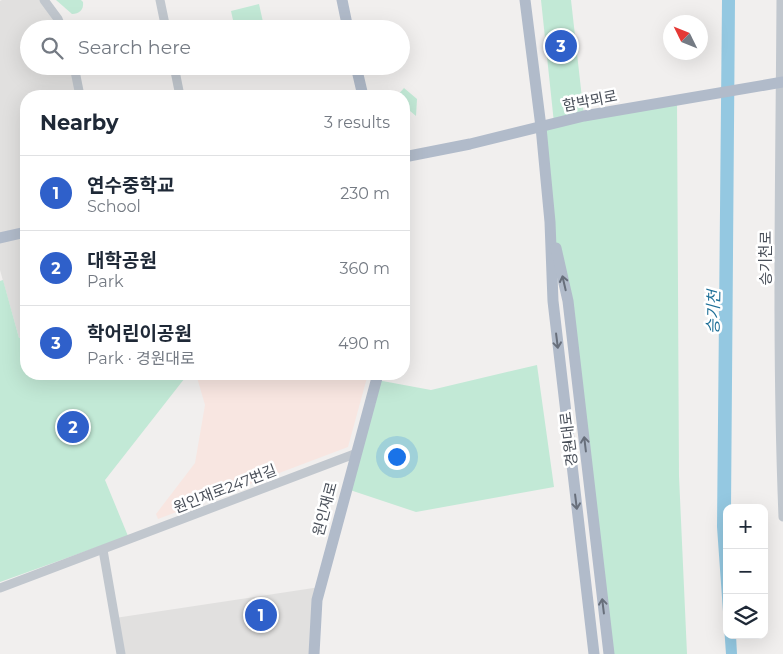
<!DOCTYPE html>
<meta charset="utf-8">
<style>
:root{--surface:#fff;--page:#f6f6f7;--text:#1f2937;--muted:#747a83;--line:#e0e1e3;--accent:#2f60ca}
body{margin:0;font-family:Montserrat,"Noto Sans KR",sans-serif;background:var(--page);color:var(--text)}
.controls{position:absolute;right:15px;bottom:15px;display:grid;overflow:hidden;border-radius:10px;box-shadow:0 5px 20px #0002}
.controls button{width:45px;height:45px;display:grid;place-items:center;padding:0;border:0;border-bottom:1px solid var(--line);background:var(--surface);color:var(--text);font:25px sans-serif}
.compass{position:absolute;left:663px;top:15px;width:45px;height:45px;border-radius:50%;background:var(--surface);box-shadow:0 5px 20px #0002;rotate:313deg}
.you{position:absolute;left:396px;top:456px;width:18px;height:18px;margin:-12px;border:4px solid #fff;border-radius:50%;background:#1a73e8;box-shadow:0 0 0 8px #1a73e833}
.badge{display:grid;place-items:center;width:32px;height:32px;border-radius:50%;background:var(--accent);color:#fff;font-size:16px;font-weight:700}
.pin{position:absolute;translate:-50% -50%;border:2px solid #fff;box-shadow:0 1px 5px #0006}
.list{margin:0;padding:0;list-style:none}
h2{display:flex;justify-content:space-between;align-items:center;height:65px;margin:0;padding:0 20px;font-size:21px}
h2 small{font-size:16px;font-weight:400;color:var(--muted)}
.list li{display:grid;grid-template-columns:32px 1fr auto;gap:15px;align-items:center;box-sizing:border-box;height:75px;padding:0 20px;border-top:1px solid var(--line)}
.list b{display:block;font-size:19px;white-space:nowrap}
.list p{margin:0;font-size:16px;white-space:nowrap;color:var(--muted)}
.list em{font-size:16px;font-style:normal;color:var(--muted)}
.icon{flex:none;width:28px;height:28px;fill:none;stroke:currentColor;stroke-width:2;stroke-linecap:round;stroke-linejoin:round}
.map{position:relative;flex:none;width:783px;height:654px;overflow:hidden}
.search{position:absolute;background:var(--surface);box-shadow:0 5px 20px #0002;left:20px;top:20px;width:390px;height:55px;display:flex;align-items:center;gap:12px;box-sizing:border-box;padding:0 18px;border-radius:28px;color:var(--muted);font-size:19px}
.panel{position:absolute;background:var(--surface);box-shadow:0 5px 20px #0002;left:20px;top:90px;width:390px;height:290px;border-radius:20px}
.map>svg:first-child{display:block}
</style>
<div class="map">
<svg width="783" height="654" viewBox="0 0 783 654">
<rect width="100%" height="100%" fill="#f1efee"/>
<!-- education -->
<g fill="#e1e0df">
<path d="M2 0H44L62 29H29V66H74L80 96H26V336L19 338 0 270V1Z"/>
<path d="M320 587 314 654H121L115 618Z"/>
</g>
<!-- medical -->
<path fill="#f8e6e1" d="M196 374H368L348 447 158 519 156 514 195 463 205 405Z"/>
<!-- green -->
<g fill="#c2e9d6">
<path d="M56 0H81L83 2C84 10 79 14 72 14Z"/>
<path d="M541 0H571L584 116 554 123Z"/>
<path d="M259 4 263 22 235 29 231 11Z"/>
<path d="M404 88 417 99 416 116 404 106V96H397Z"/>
<path d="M677 100 679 476 687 654H609L568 301 550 222 541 127Z"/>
<path d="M3 280 19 338 26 336V374H188L105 480 128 536 0 582V281Z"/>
<path d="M537 365 554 487 416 512 347 489 377 380 431 390Z"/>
</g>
<!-- water -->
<path fill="#94c8e1" d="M722 0H735L731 508H727V635H736L737 654H726L717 527Z"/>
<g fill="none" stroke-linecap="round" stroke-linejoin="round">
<!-- minor -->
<g stroke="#c1c7ce" stroke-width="9">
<path d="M44 0 58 19 62 29"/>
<path d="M160 0 166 29"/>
<path d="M781 0C780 172 776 345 783 517"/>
<path d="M74 66 80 96"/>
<path d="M174 66 180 96"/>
<path d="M103 550 121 654"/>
<path d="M0 588 357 453"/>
</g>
<!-- major -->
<g stroke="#b1bbca" stroke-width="11">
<path d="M342 0 348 29"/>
<path d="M525 0 541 127 550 222 553 301 594 654"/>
<path d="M356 66 363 96"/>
<path d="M404 157 470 144 584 116 783 82"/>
<path d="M0 238 26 232"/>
<path d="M556 248 568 301 609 654"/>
<path d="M314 654 317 600 378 374"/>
</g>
</g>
<!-- one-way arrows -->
<defs><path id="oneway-shaft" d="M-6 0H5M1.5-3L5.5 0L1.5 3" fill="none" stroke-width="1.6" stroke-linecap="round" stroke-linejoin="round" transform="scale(1.25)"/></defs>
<g stroke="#686f7b">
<use href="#oneway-shaft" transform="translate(564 283) rotate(-103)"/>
<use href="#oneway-shaft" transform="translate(557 341) rotate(83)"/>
<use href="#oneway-shaft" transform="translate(585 444) rotate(-97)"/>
<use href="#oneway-shaft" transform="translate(576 502) rotate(83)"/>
<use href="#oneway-shaft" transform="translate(603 606) rotate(-97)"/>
</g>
<g text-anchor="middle" stroke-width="5" stroke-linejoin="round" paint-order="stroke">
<!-- street labels -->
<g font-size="15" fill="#494f59" stroke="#fff">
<text transform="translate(590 101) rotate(-11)" y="5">함박뫼로</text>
<text transform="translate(766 258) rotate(-90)" y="5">승기천로</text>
<text transform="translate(569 439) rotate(-97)" y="5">경원대로</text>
<text transform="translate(225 489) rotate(-21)" y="5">원인재로247번길</text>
<text transform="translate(325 509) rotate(-75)" y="5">원인재로</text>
</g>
<!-- water labels -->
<g font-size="16" font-style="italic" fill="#1e6f97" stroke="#fff">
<text transform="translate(713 312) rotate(-89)" y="6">승기천</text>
</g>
</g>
</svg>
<div class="controls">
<button>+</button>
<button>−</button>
<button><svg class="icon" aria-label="layers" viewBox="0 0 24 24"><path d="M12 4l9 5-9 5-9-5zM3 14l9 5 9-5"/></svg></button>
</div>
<svg class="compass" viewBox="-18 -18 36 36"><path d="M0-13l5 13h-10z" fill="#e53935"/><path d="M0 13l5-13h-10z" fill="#747a83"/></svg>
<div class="you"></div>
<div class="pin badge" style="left:261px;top:615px">1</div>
<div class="pin badge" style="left:73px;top:427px">2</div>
<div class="pin badge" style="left:561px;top:46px">3</div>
<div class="search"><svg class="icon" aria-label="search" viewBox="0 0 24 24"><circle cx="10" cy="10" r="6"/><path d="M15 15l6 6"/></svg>Search here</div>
<section class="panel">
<h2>Nearby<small>3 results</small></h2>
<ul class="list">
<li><span class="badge">1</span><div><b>연수중학교</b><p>School</p></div><em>230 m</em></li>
<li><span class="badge">2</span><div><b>대학공원</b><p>Park</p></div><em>360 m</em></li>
<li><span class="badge">3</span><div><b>학어린이공원</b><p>Park · 경원대로</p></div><em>490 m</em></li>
</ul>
</section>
</div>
